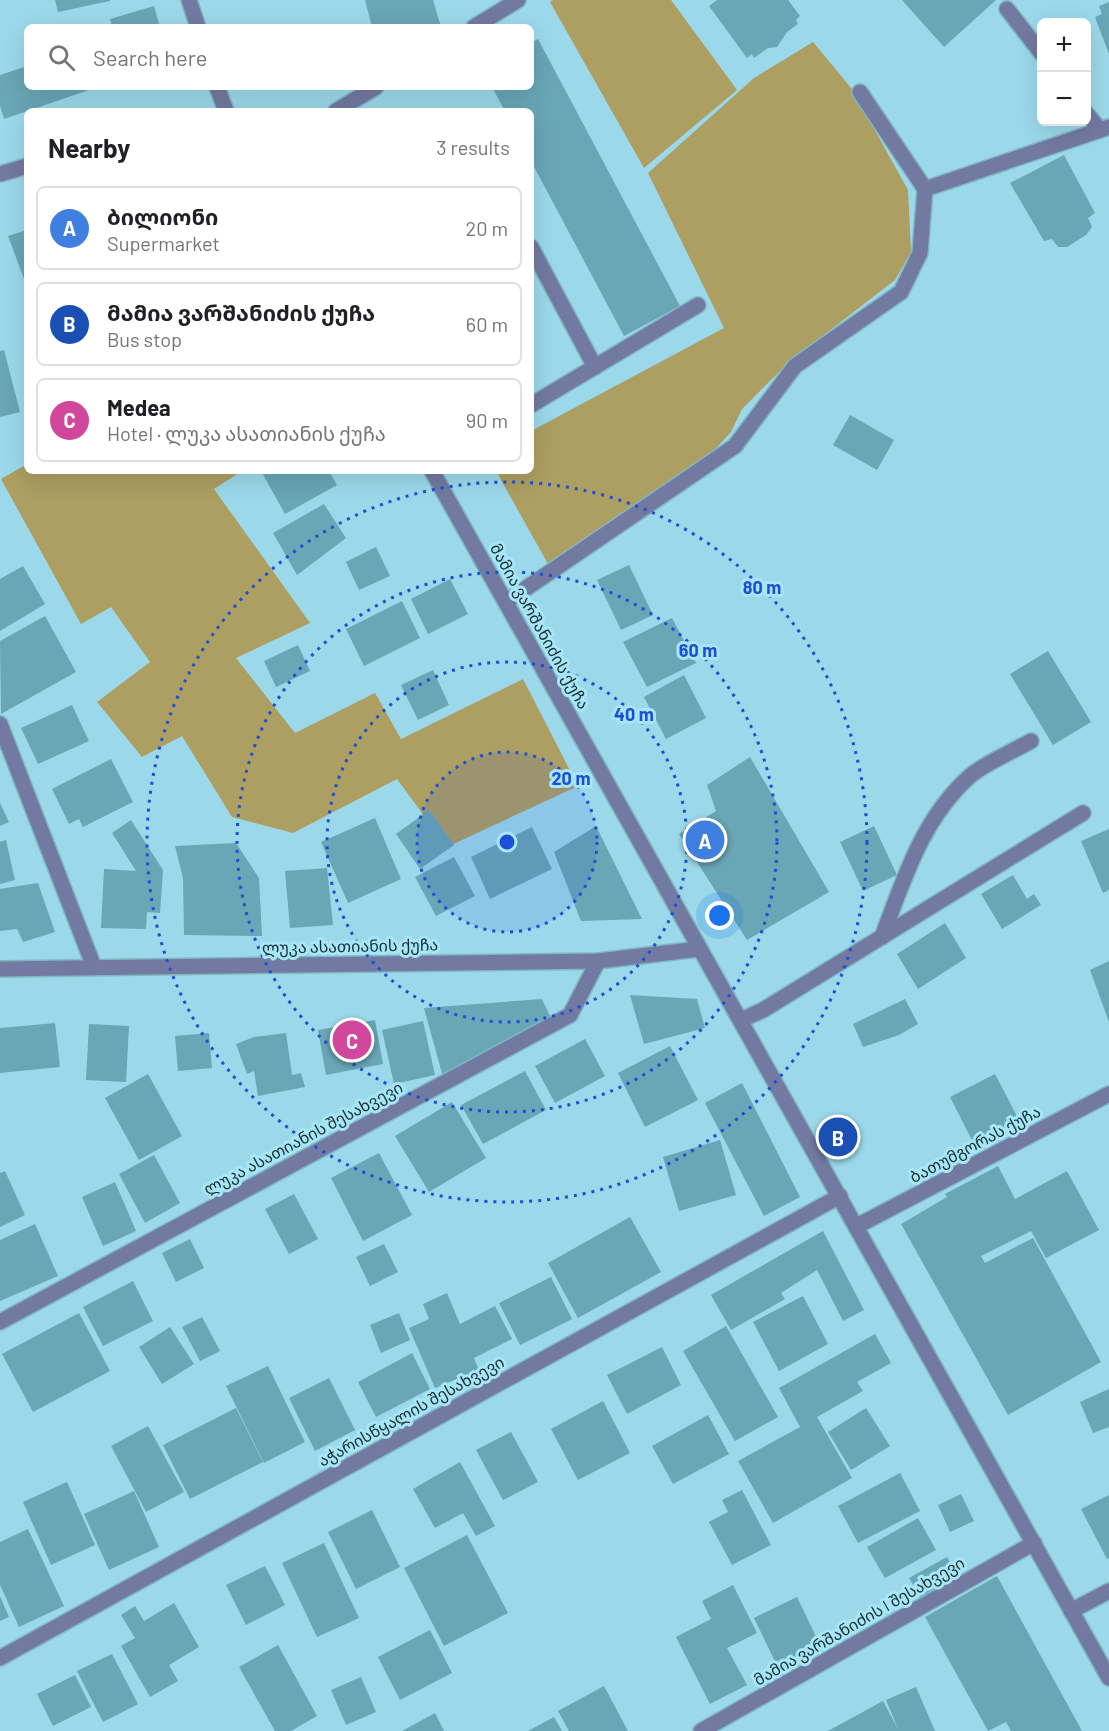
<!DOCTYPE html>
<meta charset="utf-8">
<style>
:root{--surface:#fff;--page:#f6f6f6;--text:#202124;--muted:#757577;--line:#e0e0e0;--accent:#c84012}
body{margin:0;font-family:Barlow,"Noto Sans Georgian",sans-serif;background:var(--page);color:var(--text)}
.controls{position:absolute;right:18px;top:18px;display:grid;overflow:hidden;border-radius:9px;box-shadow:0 6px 24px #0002}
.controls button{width:54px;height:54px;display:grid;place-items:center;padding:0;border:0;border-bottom:2px solid var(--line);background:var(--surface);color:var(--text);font:30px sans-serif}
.you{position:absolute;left:720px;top:916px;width:21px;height:21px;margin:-15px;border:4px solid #fff;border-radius:50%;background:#1a73e8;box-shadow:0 0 0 9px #1a73e833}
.badge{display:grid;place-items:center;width:39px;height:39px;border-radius:50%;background:var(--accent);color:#fff;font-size:20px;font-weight:700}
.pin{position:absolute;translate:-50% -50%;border:3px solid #fff;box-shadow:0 2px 6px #0006}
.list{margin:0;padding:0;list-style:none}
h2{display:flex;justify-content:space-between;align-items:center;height:78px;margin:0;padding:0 24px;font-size:26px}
h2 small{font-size:20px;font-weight:400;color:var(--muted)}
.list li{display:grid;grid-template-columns:39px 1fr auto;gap:18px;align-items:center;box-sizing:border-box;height:84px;margin:0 12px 12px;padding:0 12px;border:2px solid var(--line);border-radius:9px}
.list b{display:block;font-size:22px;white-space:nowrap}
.list p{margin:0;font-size:20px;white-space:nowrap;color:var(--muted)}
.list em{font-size:20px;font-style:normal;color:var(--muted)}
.icon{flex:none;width:33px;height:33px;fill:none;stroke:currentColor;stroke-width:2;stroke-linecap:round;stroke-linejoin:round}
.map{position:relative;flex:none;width:1109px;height:1731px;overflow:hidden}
.search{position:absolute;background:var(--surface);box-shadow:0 6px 24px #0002;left:24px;top:24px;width:510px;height:66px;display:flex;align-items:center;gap:15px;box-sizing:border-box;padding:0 21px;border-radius:9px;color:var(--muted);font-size:22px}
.panel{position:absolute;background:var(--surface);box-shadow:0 6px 24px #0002;left:24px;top:108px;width:510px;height:366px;border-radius:9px}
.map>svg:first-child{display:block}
</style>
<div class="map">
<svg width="1109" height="1731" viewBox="0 0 1109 1731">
<rect width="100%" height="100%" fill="#9bd9ea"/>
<!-- green -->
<g fill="#ad9e61">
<path d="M553 0H671L737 90 644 168 550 2Z"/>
<path d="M813 42 852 89 908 190 911 252 895 280 789 362 742 409 731 432 689 478 548 564 496 471H531V431L724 328 648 173 754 78Z"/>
<path d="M27 464V471H242L214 489 310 623 236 658 295 733 375 693 401 739 523 679 578 786 447 847 397 779 293 833 232 817 182 736 142 757 97 702 150 662 111 607 81 624 1 479Z"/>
</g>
<!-- building -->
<g fill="#69a6b6">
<path d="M55 0H110V1L58 12Z"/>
<path d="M365 0H433L441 27H372Z"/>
<path d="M717 0H788L800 16 796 20 798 24 787 32 777 47 768 48 754 58 752 54 747 58 709 6Z"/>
<path d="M902 0H996L944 47Z"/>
<path d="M1109 2V54L1095 17 1102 14 1099 6Z"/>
<path d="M154 6 160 27H112L110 19Z"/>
<path d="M538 39 680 306 624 336 531 161V111H505L492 87H531V43Z"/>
<path d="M27 66V87H88L89 90 4 119 0 106V75Z"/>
<path d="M1064 155 1095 213 1088 218 1092 227 1086 235 1067 247H1058L1052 239 1044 241 1010 183Z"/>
<path d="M27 230V278L24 279 8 236Z"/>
<path d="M4 350 20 412 0 417V351Z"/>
<path d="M850 415 894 440 877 470 833 445Z"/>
<path d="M261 471H329L337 485 285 514Z"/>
<path d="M324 504 346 538 297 575 273 533Z"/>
<path d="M376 547 390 576 359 590 346 562Z"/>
<path d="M629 565 653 615 621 630 597 580Z"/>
<path d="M23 566 45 604 0 631V579Z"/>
<path d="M450 579 468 614 428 634 411 599Z"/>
<path d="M402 601 420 638 364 666 346 629Z"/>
<path d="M45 616 76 672 1 714 0 641Z"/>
<path d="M672 618 696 663 647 687 623 642Z"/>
<path d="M298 645 310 671 276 687 264 661Z"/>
<path d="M1048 651 1091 722 1053 745 1010 674Z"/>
<path d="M433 670 449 705 418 720 401 685Z"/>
<path d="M684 675 706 718 666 739 644 697Z"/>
<path d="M72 705 89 741 38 764 21 728Z"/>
<path d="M750 757 829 892 747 940 679 834 716 811 707 785Z"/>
<path d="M111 759 133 802 83 827 79 819 69 824 52 789Z"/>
<path d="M0 803 9 822 0 826Z"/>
<path d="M429 810 454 845 420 869 396 834Z"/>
<path d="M375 818 401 879 348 903 321 842Z"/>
<path d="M131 820 163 870 160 913 147 912 146 929 101 928 104 869 136 871 112 833Z"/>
<path d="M596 826 642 919 581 921 554 852Z"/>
<path d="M874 826 897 875 863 891 840 842Z"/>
<path d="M532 827 552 869 490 899 471 857Z"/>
<path d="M1109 829V890L1103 893 1081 841Z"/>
<path d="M6 840 15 880 0 884V842Z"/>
<path d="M236 843 259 878 262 936 184 935 183 878 175 846Z"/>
<path d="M454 857 475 896 436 916 415 877Z"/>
<path d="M327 868 333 925 290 928 285 871Z"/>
<path d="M1013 875 1027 899 1034 894 1041 905 1002 929 981 894Z"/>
<path d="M38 883 55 932 23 942 17 929 0 931V889Z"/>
<path d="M945 923 966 958 918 989 897 954Z"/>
<path d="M1109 961V1022L1090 970Z"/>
<path d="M630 995 697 999 705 1028 644 1044Z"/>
<path d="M542 999 551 1018 443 1077 424 1008Z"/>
<path d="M905 999 918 1024 899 1035 863 1047 853 1024Z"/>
<path d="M375 1020 383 1064 326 1075 318 1030Z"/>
<path d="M423 1021 435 1075 394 1084 382 1030Z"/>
<path d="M55 1023 60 1067 0 1073V1028Z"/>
<path d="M89 1024 129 1026 126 1082 86 1080Z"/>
<path d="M209 1033 212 1068 178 1071 175 1036Z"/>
<path d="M286 1033 292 1075 301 1073 305 1087 258 1096 254 1071 247 1074 236 1044 254 1037Z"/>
<path d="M585 1039 605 1076 555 1103 535 1066Z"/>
<path d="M670 1046 698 1100 645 1127 618 1073Z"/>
<path d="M525 1071 546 1110 483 1144 461 1105Z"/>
<path d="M148 1074 182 1136 139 1160 105 1098Z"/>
<path d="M995 1074 1022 1126 977 1150 950 1097Z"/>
<path d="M742 1083 800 1197 764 1216 705 1103Z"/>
<path d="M452 1102 486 1158 429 1192 395 1136Z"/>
<path d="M720 1140 736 1195 679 1211 663 1157Z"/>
<path d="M379 1153 412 1215 363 1241 331 1178Z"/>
<path d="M154 1155 180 1203 145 1223 119 1174Z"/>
<path d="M998 1166 1015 1199 1067 1171 1099 1230 1046 1258 1031 1231 981 1256 985 1263 1033 1238 1101 1362 1008 1415 901 1224 947 1197 945 1194Z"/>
<path d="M5 1171 25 1215 0 1227V1173Z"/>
<path d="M115 1182 136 1231 103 1246 82 1197Z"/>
<path d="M294 1194 318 1239 289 1254 265 1209Z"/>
<path d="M630 1217 661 1272 578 1318 548 1263Z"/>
<path d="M35 1224 58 1276 0 1301V1240Z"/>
<path d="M823 1231 864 1310 843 1321 817 1270 781 1293 785 1299 731 1330 711 1295Z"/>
<path d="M190 1239 204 1268 176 1282 162 1253Z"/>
<path d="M384 1244 398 1272 370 1286 356 1257Z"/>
<path d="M551 1277 572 1319 520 1345 499 1303Z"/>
<path d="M133 1281 153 1321 103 1346 83 1307Z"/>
<path d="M447 1293 460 1324 495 1306 512 1339 474 1358 484 1383 469 1389 464 1376 435 1388 409 1328 429 1319 423 1304Z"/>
<path d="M803 1296 828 1344 779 1371 753 1322Z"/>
<path d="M79 1313 110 1371 33 1412 2 1354Z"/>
<path d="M399 1313 410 1340 381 1353 370 1325Z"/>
<path d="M202 1317 220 1351 200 1361 182 1327Z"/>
<path d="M726 1326 778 1417 735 1441 683 1351Z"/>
<path d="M170 1327 194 1364 162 1384 139 1347Z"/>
<path d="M875 1334 891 1363 857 1382 863 1391 817 1417 852 1478 773 1523 738 1461 800 1427 779 1388Z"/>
<path d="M662 1347 681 1385 627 1414 607 1375Z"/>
<path d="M412 1353 430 1389 376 1417 358 1382Z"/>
<path d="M268 1366 305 1442 264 1463 226 1386Z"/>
<path d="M329 1378 355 1430 315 1451 289 1398Z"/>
<path d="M1109 1389V1427L1093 1433 1080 1402Z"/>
<path d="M603 1401 630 1453 578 1480 551 1429Z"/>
<path d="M236 1408 263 1462 190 1499 163 1445Z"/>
<path d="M866 1408 890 1446 851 1470 828 1432Z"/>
<path d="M708 1415 729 1454 673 1484 652 1446Z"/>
<path d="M148 1426 184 1492 146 1512 111 1446Z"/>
<path d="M511 1432 538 1482 503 1500 476 1450Z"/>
<path d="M460 1462 495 1526 476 1536 463 1513 435 1528 413 1489Z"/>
<path d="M900 1473 920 1511 858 1543 838 1506Z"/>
<path d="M67 1482 95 1545 51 1565 23 1502Z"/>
<path d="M742 1490 771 1545 732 1565 709 1522 728 1512 722 1500Z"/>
<path d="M134 1491 159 1547 109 1570 84 1514Z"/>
<path d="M961 1494 974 1521 950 1532 938 1505Z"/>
<path d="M1109 1495V1558L1107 1559 1081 1509Z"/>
<path d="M372 1510 400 1567 356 1589 328 1532Z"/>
<path d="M918 1518 936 1550 885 1578 867 1547Z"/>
<path d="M28 1529 64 1606 19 1627 0 1585V1542Z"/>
<path d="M467 1535 508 1613 444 1646 404 1568Z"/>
<path d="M324 1543 359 1618 317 1637 282 1563Z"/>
<path d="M947 1557 960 1580 923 1601 909 1578Z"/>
<path d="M265 1566 285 1605 246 1625 226 1585Z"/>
<path d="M997 1576 1082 1731H1011L1006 1722 988 1731 925 1617Z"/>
<path d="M733 1585 757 1633 727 1648 747 1685 710 1704 676 1637 711 1619 702 1601Z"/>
<path d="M0 1596 9 1617 0 1621Z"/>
<path d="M797 1597 823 1651 780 1672 754 1618Z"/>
<path d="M174 1603 199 1647 169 1665 178 1681 150 1697 121 1646 135 1638 121 1615 135 1606 144 1621Z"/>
<path d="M430 1630 452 1673 400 1700 378 1657Z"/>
<path d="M278 1645 317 1716 291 1731H275L239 1667Z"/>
<path d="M112 1654 138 1704 103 1722 77 1671Z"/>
<path d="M75 1675 91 1707 53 1726 37 1694Z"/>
<path d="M361 1677 376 1712 346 1725 331 1690Z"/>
<path d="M604 1686 628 1731H569L558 1711Z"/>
<path d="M916 1687 935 1731H828L883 1701 898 1729 886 1700Z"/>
<path d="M435 1713 444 1731H402Z"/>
<path d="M554 1717 562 1731H528Z"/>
</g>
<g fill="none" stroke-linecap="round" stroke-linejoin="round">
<!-- minor casing -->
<g stroke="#80b7c6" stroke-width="18">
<g id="minor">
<path d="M189 0 198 27"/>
<path d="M1007 9 1042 54"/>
<path d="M474 27 518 0"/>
<path d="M217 87 226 111"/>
<path d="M336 111 376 87"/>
<path d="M1086 113 1100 130"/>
<path d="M0 174 27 166"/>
<path d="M925 189 1109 127"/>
<path d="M531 247 595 367"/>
<path d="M531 405 698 305"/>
<path d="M432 471 1109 1678"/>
<path d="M506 602 735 446 795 366 901 292 920 253 925 189 860 92"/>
<path d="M0 724 94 967"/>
<path d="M882 937C904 879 922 819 970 776 987 762 1012 752 1031 741"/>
<path d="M0 969 598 961 699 949"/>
<path d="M741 1020 763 1010 1083 813"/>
<path d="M857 1226 1109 1094"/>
<path d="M0 1322 570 1015 598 961"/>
<path d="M1071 1611 1109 1591"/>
<path d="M0 1658 840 1196"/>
<path d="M701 1731 1034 1543"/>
</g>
</g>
<!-- minor -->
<use href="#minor" stroke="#737aa1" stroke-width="15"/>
</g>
<!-- distance rings -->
<circle cx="507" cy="842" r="90" fill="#1d4ed8" fill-opacity=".12"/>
<g fill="none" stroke="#1d4ed8" stroke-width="3" stroke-dasharray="3 6">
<circle cx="507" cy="842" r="90"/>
<circle cx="507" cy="842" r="180"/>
<circle cx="507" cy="842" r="270"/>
<circle cx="507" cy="842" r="360"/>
</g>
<g text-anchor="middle" stroke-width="6" stroke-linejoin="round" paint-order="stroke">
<!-- street labels -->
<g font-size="16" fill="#152e35" stroke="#a7e6f7">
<text transform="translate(540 626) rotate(61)" y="6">მამია ვარშანიძის ქუჩა</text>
<text transform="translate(350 946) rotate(-1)" y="6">ლუკა ასათიანის ქუჩა</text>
<text transform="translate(303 1138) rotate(-28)" y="6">ლუკა ასათიანის შესახვევი</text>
<text transform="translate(975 1144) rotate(-28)" y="6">ბათუმგორას ქუჩა</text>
<text transform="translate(411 1411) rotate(-29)" y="6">აჭარისწყალის შესახვევი</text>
<text transform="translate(859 1621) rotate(-30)" y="6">მამია ვარშანიძის I შესახვევი</text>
</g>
</g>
<circle cx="507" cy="842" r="9" fill="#1d4ed8" stroke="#a7e6f7" stroke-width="3"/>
<g font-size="18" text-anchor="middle" font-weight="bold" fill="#1d4ed8" stroke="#a7e6f7" stroke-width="6" stroke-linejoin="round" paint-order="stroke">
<text x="762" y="594">80 m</text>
<text x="698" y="657">60 m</text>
<text x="634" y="721">40 m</text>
<text x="571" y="785">20 m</text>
</g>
</svg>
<div class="controls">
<button>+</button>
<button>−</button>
</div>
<div class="you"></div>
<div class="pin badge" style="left:705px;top:840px;background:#3f7fe0">A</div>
<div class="pin badge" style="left:838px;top:1137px;background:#1a4fb4">B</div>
<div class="pin badge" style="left:352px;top:1040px;background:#d1479c">C</div>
<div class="search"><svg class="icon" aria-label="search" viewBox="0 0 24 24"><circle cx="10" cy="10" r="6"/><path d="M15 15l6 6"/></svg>Search here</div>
<section class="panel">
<h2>Nearby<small>3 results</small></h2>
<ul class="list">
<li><span class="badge" style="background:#3f7fe0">A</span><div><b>ბილიონი</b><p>Supermarket</p></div><em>20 m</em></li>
<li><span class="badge" style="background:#1a4fb4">B</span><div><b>მამია ვარშანიძის ქუჩა</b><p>Bus stop</p></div><em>60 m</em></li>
<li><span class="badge" style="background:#d1479c">C</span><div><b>Medea</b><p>Hotel · ლუკა ასათიანის ქუჩა</p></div><em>90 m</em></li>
</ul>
</section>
</div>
